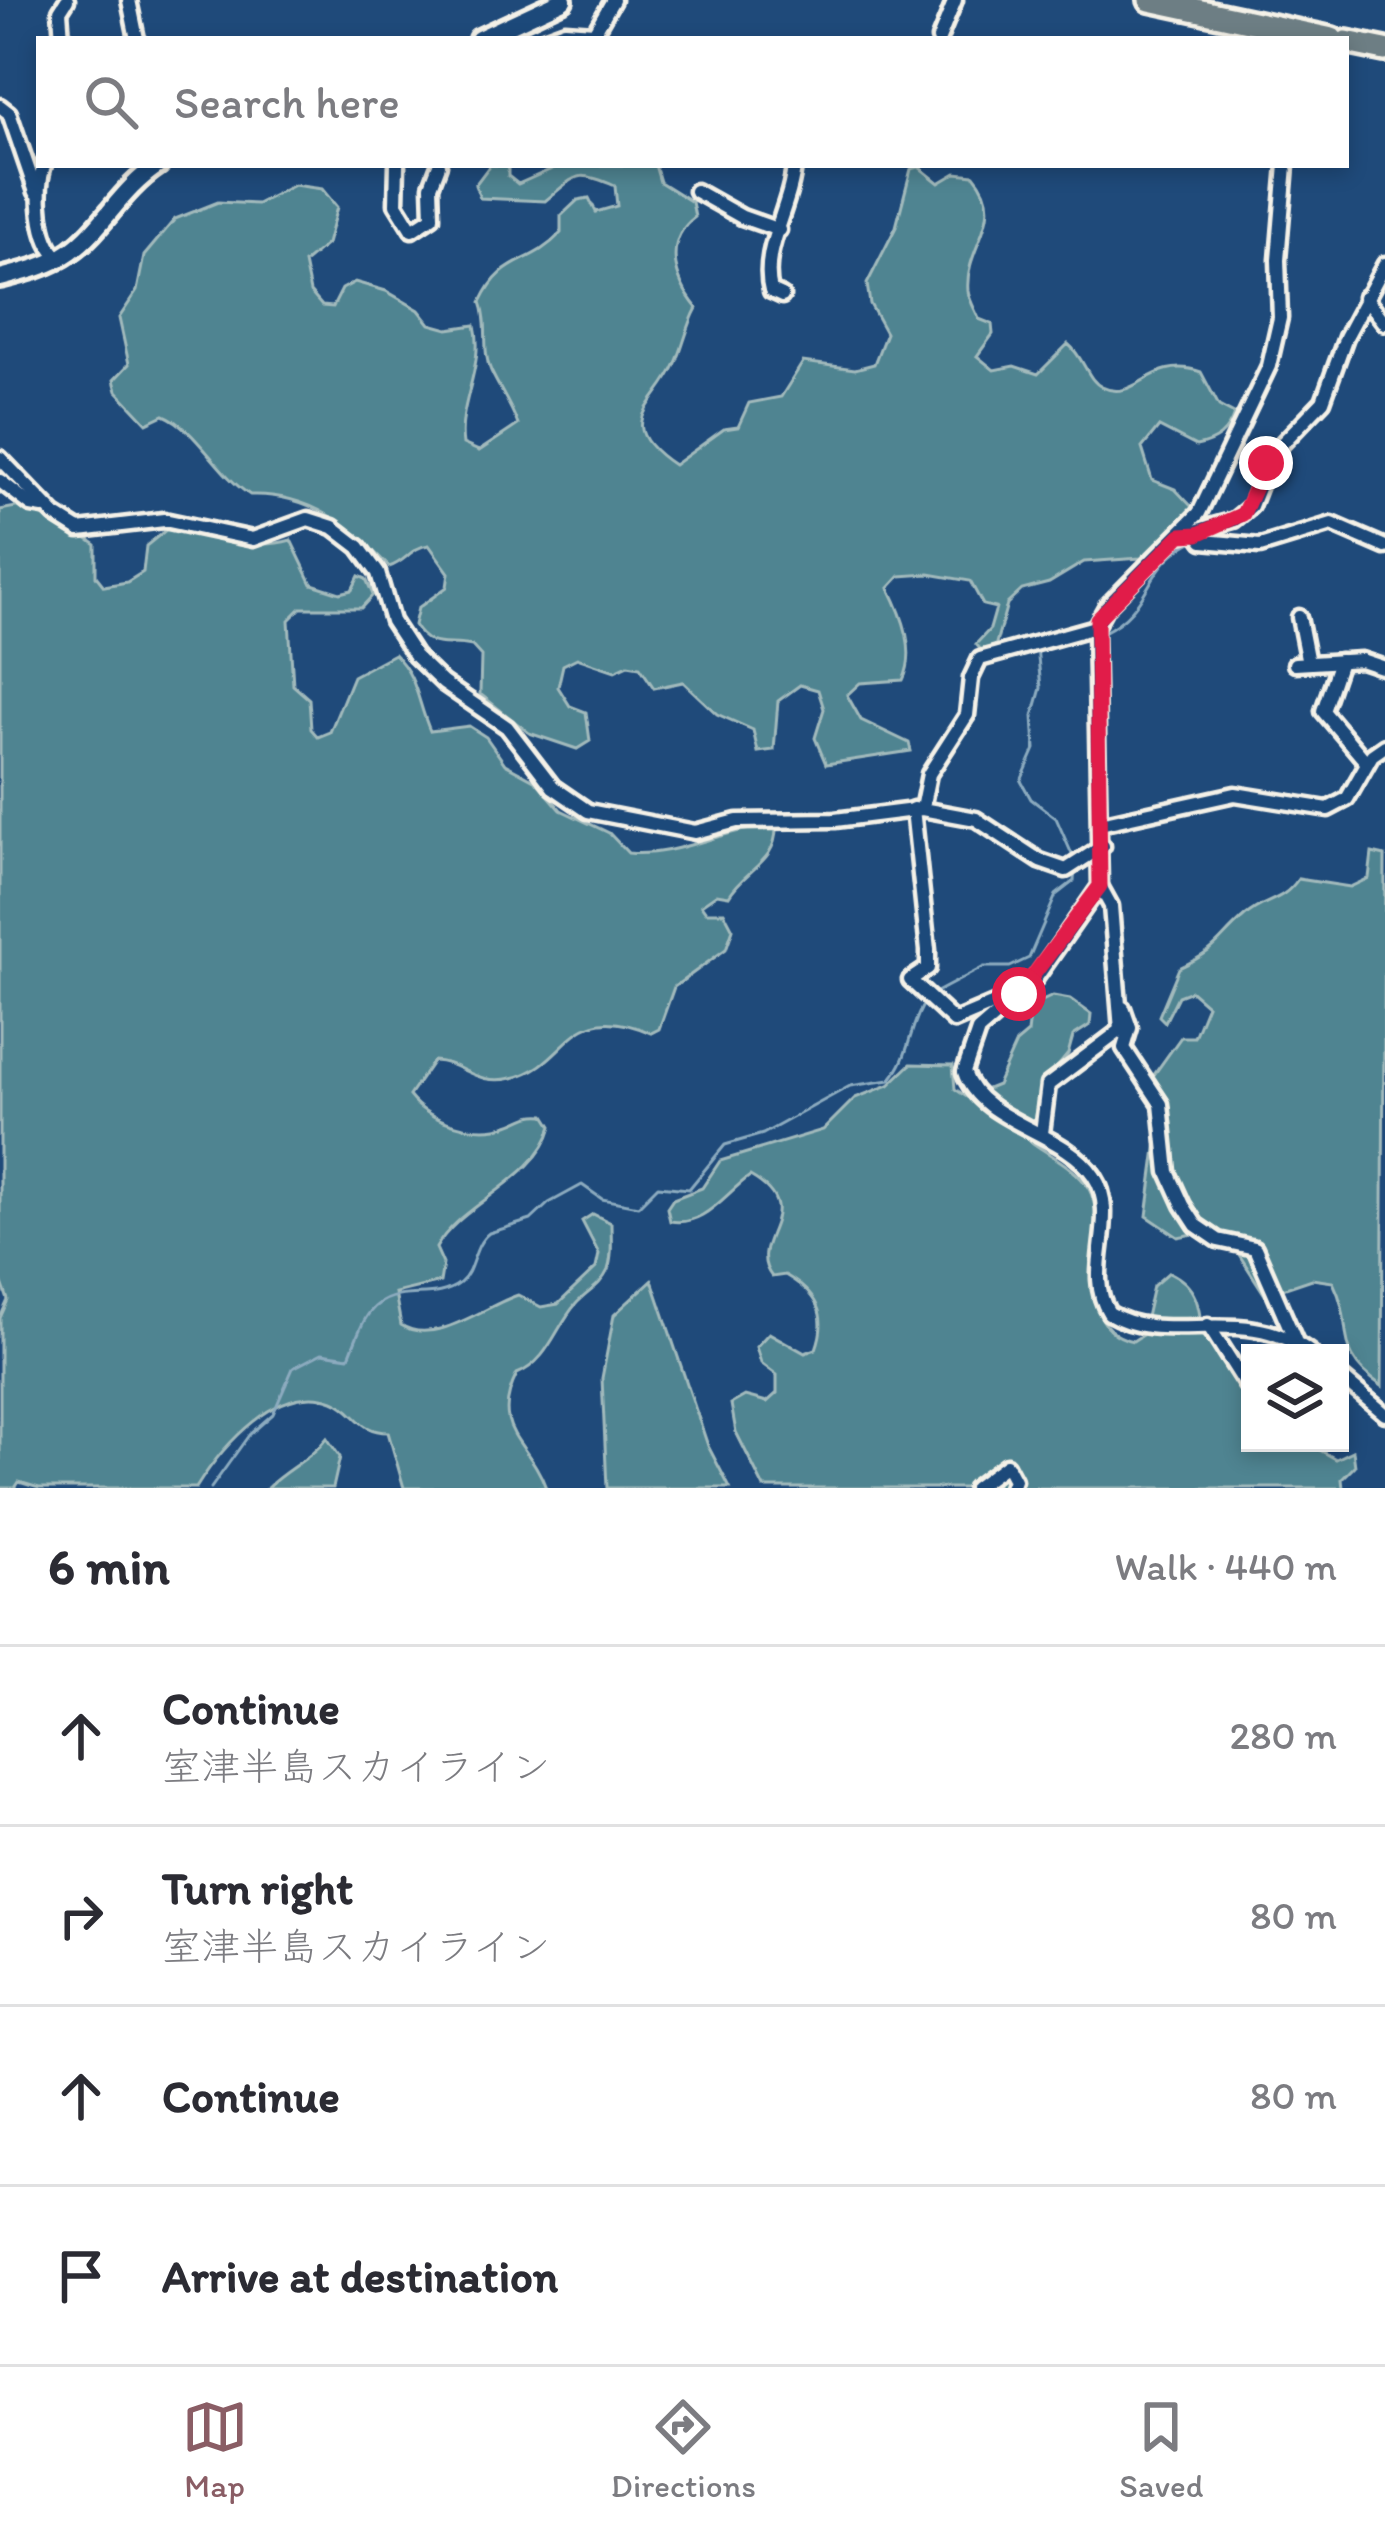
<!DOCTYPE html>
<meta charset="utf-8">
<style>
:root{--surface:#fff;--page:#f7f7f7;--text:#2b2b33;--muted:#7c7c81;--line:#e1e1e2;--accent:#8a5d65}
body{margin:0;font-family:Itim,"Klee One",sans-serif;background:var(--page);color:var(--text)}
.controls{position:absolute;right:36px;bottom:36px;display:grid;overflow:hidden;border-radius:0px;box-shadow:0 6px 18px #0003}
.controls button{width:108px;height:108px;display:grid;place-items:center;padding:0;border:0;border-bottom:3px solid var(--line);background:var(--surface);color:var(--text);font:60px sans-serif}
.stop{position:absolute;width:36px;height:36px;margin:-27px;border:9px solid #e11d48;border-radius:50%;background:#fff}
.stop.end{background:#e11d48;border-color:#fff;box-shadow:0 3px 12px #0008}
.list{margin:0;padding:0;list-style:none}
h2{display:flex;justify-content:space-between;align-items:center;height:156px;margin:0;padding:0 48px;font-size:51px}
h2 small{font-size:39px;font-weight:400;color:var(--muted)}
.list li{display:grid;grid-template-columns:78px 1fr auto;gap:36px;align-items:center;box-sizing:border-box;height:180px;padding:0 48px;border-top:3px solid var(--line)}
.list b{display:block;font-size:45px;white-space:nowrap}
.list p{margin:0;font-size:39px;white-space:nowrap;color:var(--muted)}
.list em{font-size:39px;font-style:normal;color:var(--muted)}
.icon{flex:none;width:66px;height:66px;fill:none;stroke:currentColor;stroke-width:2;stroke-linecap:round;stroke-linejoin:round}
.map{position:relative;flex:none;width:1385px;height:1488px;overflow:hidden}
.search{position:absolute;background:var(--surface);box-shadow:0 6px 18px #0003;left:36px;right:36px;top:36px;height:132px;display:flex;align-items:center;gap:30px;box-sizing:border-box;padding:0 42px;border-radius:0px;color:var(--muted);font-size:45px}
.sheet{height:876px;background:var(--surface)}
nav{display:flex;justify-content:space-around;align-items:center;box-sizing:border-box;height:168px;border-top:3px solid var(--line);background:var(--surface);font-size:33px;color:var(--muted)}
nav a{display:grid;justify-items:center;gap:6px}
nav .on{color:var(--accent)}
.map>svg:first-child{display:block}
</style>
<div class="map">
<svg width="1385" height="1488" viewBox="0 0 1385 1488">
<rect width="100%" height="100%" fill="#1f4a7a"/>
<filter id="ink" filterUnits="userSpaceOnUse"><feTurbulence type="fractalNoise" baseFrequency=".00833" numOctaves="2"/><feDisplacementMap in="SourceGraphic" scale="24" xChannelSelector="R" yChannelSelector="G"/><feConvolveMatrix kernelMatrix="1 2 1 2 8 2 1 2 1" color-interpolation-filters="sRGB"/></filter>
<g filter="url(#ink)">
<!-- green -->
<g fill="#508491" stroke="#a2babc" stroke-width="3">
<path d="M490 165H508V176L518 184 561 165H655L660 182 692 202 695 217C663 241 674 280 697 308 687 326 684 345 676 363 657 407 610 422 674 465L724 429 738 427 749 403 781 397 803 362 855 369 874 364 886 333 870 304 867 284 896 227 911 169 919 167 939 183 956 173 974 175C1010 217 964 245 968 291 969 300 976 311 979 319L992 324 993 334 977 356 994 370 1014 366 1038 374 1068 344C1084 357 1087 380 1102 387 1136 404 1151 354 1201 372L1219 406 1234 414C1228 433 1216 442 1196 446L1159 427 1142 448 1152 480 1175 489 1193 508 1141 558 1084 562 1049 583 1022 590 1007 604 995 647 984 654 976 644 990 629 996 608 983 605 970 581 929 574 900 576 889 588C903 616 917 652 903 680L860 683 847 695 861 720 909 743 911 751 826 764 815 738 824 709 818 690 800 685 778 701 774 750 758 752 753 730 717 714 683 682 654 688 640 667 628 665 615 671 577 658 563 665 558 687 570 706 586 712 590 741 577 749 529 733 480 694 481 656 472 646C447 640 430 652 414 625L418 608 447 587 449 573 429 545C411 547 406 562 389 567 350 525 309 493 250 495 217 474 196 428 164 415L147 423 117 391 114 380 129 364 119 318 137 291 144 256 175 219 218 202 257 204 294 185 322 189 337 207 327 244 304 263 310 292 322 306 333 307 342 289 355 282 386 291 419 310 430 324 448 329 475 325C485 367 457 405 463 444L479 451 518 425C511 405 500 390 491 371 481 350 490 325 481 302 503 254 528 268 561 233V216L578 200 589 198 596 212 617 206 615 186C574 168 577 176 545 201L480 198 475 185Z"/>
<path d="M21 506C45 518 74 528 96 545V576L104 586 127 582 143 572 146 546 167 529C210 533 249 552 291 540L312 584 340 593 352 590 359 576 366 579 373 595 361 608H301L289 620 293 685 309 699 311 729 318 737 330 732 353 676 394 654C418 677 417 701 430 731L469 726 486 737 505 764 536 781 561 810 609 833 628 853C680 858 725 826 776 827 777 862 745 869 729 896L717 894 701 905 706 912H724L733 929 726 949 674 987 659 1029 651 1033C566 997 572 1064 512 1078 476 1087 460 1061 433 1061L409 1096C429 1122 476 1136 508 1125 523 1120 528 1113 545 1115L552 1126C538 1180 459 1204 436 1248L443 1264 440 1282 395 1293 401 1325C435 1347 486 1305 518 1295L541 1307 558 1304 596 1268 599 1254 582 1221 593 1214 611 1223C611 1238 613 1256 608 1270 601 1286 587 1292 576 1304 556 1326 549 1361 517 1374 488 1432 530 1441 546 1488H404L388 1432C358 1432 356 1410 333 1401 278 1380 221 1448 196 1488H39L19 1482 15 1488H0V1318L8 1300 0 1277V510Z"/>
<path d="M1372 853 1385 856 1382 1386C1330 1351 1357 1331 1333 1282L1312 1279 1265 1295 1229 1239 1214 1230 1178 1237 1147 1216 1160 1118 1146 1086 1181 1037H1194L1207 1005 1191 991 1178 996 1165 1022 1159 1016 1179 968C1221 948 1215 942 1245 916 1265 898 1282 903 1298 879L1350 887 1369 878Z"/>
<path d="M1053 996 1070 999 1091 1014 1090 1025 1073 1036 1068 1054 1040 1088 1030 1141C1049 1155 1077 1168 1089 1189 1113 1231 1066 1327 1133 1341L1142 1335 1153 1286 1169 1272C1197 1285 1200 1306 1202 1335L1250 1376V1443H1307L1336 1459 1353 1451 1355 1466 1342 1479 1343 1488H764L736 1432 731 1404 745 1396 767 1402 777 1393V1375L761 1363 756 1347 769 1333 805 1353 816 1349C829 1314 816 1293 785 1275L772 1277C743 1241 813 1212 750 1176 724 1194 705 1227 670 1221L667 1208 673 1199 702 1188 720 1161 823 1130 855 1098 889 1085 911 1064 953 1065 955 1089 967 1097 997 1085 1016 1043 1028 1033 1031 1006Z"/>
<path d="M652 1280 708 1446 730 1488H607L602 1378 614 1315Z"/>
<path d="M327 1438 340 1457 333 1488H267C287 1468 310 1460 327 1438Z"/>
</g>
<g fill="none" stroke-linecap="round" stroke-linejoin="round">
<!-- stream -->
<g stroke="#8cabbf" stroke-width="3">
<path d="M1191 20 1268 39"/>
<path d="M1346 54 1385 61"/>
<path d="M1207 536 1226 528"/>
<path d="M1102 633C1157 606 1141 563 1198 539"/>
<path d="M1073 639 1093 636"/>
<path d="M1037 647 1041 688 1033 716 1035 749 1021 781 1031 799 1056 818 1074 859"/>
<path d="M931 995 984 967H1010L1029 958 1056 895 1074 881 1075 869"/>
<path d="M211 1488 249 1435 273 1414 293 1368 322 1353 349 1357C355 1343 360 1324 370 1312 394 1282 432 1305 460 1283 475 1271 472 1246 489 1233L531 1220 549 1203 582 1185 602 1199 638 1206 658 1186 689 1189 725 1145 763 1134 850 1086 890 1080C911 1056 908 1028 925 1002"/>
</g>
<!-- street casing -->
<g stroke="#f4f1e8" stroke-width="21">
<g id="street">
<path d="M129 0 137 39"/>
<path d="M62 39 60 11 67 0"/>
<path d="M543 39 565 31 594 33 613 0"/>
<path d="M939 39 955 0"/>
<path d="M0 106 9 113 36 192"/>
<path d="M44 165C36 189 38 241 59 258"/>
<path d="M397 165 396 204 412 230 432 217 431 186 439 165"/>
<path d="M1286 165 1278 260 1280 318 1269 366 1199 513 1106 607 1095 627 1100 886 1031 985 978 1031 964 1072C981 1124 1064 1130 1094 1176 1121 1217 1082 1272 1109 1313 1167 1348 1244 1301 1311 1353"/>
<path d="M696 191 742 217 779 230"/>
<path d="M782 296 771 291C760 249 791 208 794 165"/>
<path d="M1365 297 1385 323"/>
<path d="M0 458 55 515 79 530 164 520 253 539 308 519 333 527 359 547 378 573 392 621 415 656 443 683 507 727 553 787 588 811 695 832 737 821 835 820 922 809 976 819 1040 861 1066 870 1103 846"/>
<path d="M0 481 31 505 43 507"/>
<path d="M1198 534 1203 541 1260 546 1332 524 1385 547"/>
<path d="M1181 535 1234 520 1251 506 1271 455 1323 401 1346 337 1385 264"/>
<path d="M1299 617 1308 663"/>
<path d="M1340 661 1323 711 1367 763"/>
<path d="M1295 664 1361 660 1385 668"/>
<path d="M913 809 928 950V968L910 980 954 1021 994 1004"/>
<path d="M922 809 929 774 967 715 971 678 980 659 1095 627"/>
<path d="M1100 824 1235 794 1328 809 1347 799 1372 755 1385 746"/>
<path d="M1123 1008 1130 1028 1124 1048 1161 1104 1168 1172 1183 1205 1196 1225 1218 1240 1255 1248 1295 1340"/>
<path d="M1042 1133 1048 1085 1121 1030 1111 906 1100 886"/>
<path d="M1208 1325 1250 1391"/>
<path d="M1340 1376 1385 1414"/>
<path d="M975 1488 1006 1465 1014 1480 1011 1488"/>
</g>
</g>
<!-- secondary casing -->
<g stroke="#f4f1e8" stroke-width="26">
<g id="secondary">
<path d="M479 39 563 0"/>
<path d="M0 278C24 272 50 266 71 251 104 227 120 190 158 165"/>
</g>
</g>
<!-- highway casing -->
<g stroke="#f4f1e8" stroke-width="30">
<g id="highway">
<path d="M1150 0 1332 39"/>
<path d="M1346 42 1385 50"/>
</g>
</g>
<!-- street -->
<use href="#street" stroke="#1f4a7a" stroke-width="12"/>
<!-- secondary -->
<use href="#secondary" stroke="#1f4a7a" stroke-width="16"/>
<!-- highway -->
<use href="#highway" stroke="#6d7e84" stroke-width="21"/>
</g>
</g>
<g fill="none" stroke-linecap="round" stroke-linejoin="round" filter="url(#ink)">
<!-- route -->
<path stroke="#e11d48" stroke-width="15" d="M1019 994 1100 886 1097 619 1181 535 1198 534 1243 514 1266 463"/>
</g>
</svg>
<div class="controls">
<button><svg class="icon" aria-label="layers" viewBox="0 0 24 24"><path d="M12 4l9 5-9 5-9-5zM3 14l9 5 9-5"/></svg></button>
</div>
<div class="stop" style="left:1019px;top:994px"></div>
<div class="stop end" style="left:1266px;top:463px"></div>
<div class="search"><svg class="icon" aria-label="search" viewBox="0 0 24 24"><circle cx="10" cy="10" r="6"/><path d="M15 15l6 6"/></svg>Search here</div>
</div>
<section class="sheet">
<h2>6 min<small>Walk · 440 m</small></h2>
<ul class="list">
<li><svg class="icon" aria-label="ahead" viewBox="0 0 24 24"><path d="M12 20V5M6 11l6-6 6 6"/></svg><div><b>Continue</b><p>室津半島スカイライン</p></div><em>280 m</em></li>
<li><svg class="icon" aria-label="right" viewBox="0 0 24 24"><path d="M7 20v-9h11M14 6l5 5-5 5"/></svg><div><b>Turn right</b><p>室津半島スカイライン</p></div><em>80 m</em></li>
<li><svg class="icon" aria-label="ahead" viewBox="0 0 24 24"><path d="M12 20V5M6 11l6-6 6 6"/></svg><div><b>Continue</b></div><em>80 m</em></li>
<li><svg class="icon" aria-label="arrive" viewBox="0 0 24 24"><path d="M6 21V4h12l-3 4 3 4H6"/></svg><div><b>Arrive at destination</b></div></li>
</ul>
</section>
<nav>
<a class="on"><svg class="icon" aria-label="map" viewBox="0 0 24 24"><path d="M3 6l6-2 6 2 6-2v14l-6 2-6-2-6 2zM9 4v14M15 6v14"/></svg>Map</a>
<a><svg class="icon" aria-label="directions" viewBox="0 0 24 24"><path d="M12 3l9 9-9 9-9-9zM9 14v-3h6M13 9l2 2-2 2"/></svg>Directions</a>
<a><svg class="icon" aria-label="saved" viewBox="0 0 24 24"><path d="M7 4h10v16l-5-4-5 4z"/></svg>Saved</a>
</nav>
